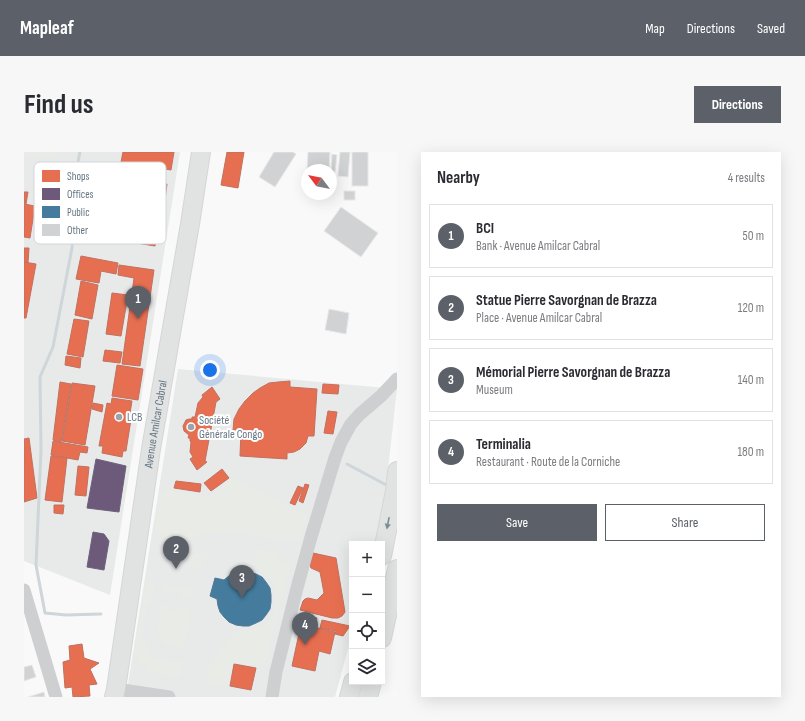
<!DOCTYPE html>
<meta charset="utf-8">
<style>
:root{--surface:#fff;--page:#f7f7f7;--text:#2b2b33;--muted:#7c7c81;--line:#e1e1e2;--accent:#5c6169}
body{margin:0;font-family:"Sofia Sans Condensed",sans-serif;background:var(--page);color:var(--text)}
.controls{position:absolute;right:12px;bottom:12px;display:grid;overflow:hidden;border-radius:0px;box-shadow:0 4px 16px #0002}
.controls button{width:36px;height:36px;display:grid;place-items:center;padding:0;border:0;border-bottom:1px solid var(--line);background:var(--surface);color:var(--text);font:20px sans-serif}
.compass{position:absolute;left:277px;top:12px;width:36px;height:36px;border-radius:50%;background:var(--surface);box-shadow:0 4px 16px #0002;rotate:302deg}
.you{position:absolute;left:186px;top:218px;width:14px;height:14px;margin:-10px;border:3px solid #fff;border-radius:50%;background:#1a73e8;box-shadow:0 0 0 6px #1a73e833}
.badge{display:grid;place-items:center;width:26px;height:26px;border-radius:50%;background:var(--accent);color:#fff;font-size:13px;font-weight:700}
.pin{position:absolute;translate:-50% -33px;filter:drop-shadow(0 1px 2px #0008)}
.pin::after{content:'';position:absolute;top:21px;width:14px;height:12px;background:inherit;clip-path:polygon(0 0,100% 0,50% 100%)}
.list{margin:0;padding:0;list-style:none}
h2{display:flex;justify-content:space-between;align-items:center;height:52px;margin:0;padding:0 16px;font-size:17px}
h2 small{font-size:13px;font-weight:400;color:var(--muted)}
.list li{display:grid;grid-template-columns:26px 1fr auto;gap:12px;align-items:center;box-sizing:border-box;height:64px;margin:0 8px 8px;padding:0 8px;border:1px solid var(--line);border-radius:0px}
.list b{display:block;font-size:15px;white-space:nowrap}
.list p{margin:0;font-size:13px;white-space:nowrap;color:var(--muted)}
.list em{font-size:13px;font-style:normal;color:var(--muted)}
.actions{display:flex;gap:8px;padding:12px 16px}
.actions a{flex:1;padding:9px 0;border:1px solid var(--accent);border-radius:0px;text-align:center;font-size:14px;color:var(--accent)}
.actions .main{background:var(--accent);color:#fff}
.icon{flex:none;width:22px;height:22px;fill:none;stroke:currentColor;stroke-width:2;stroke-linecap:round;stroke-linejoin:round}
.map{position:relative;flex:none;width:373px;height:545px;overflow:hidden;border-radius:0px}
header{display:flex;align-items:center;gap:24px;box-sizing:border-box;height:56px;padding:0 20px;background:var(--accent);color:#fff}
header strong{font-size:19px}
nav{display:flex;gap:22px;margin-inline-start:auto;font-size:14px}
.intro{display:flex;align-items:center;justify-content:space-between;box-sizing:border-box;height:96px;padding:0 24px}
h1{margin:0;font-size:28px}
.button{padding:10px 18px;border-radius:0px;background:var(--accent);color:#fff;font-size:14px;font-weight:700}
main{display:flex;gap:24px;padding:0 24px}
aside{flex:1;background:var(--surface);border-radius:0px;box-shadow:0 4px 16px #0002}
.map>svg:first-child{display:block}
</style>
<header>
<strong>Mapleaf</strong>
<nav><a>Map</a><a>Directions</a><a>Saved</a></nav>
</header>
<div class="intro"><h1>Find us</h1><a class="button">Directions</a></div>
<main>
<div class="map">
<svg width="373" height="545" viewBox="0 0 373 545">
<rect width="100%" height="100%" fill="#f9f9f9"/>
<!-- built -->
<g fill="#e8e9e9">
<path d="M0 0H156L86 443 0 409Z"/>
<path d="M154 217 373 237 359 363 352 392H328V482L311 545H102Z"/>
</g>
<!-- green -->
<g fill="#e8ebe6">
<path d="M0 0H32L31 7 2 2 0 11Z"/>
<path d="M209 325 283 363 276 391 203 380H186L146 394 131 376 139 337 185 345Z"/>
<path d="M234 397 255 400 253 409 268 410 240 515 209 511 203 535 183 531 184 515 212 479C220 479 229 479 236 475 252 467 257 451 250 436 249 433 248 430 246 427 242 422 236 417 230 413Z"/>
<path d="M182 400 185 404 173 419 169 417 163 406 156 403Z"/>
<path d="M123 429 131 430 128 451H124L117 489H121L128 499 127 507 150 510 153 508 159 509 156 525 124 520 109 503Z"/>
<path d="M141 431C155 445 158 432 168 435L167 445H159C154 439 149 438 143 443L139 442Z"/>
<path d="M137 452 142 453C146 461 151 460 157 454L168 456 159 497 141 493 133 482Z"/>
</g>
<!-- shops -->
<g fill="#e76f51" stroke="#c07160">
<path d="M99 0H150L147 18 97 10Z"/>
<path d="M203 0H220L214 36 197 33Z"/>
<path d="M119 29 143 32 139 63 114 60Z"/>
<path d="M0 40H4L2 52 0 51Z"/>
<path d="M0 52 11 54 6 86 0 85Z"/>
<path d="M110 66 128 69 127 75 134 76 131 94 106 90Z"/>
<path d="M0 96H5L4 111 0 110Z"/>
<path d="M57 104 94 111 92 122 77 119 75 131 52 127Z"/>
<path d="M0 110 12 112 2 166H0Z"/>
<path d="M95 113 130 118 116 214 98 212 110 126 94 123Z"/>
<path d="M57 129 74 133 68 167 51 163Z"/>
<path d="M88 141 104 143 97 184 82 182Z"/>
<path d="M50 167 65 169 59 205 43 202Z"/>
<path d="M81 198 98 200 96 211 79 209Z"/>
<path d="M42 204 57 206 56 216 41 213Z"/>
<path d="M93 213 119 217 114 248 88 244Z"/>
<path d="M266 229V235L293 237 290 284H284L282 291 276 297 270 300 263 301V307L216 304 217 278H209L210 267 215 257 221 249 229 241 236 236 245 231 254 230Z"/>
<path d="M36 230 47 232 37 290 29 288Z"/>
<path d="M48 231 71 234 61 293 38 289Z"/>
<path d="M299 232 315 233 314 242 298 241Z"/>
<path d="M188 235 196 247 192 250 181 309 183 310 173 318 166 307 169 305 166 300 167 290 166 289V286H164L165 283 160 279 159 274 162 268 165 267H168V265H171L174 251 179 245 178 243Z"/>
<path d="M88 246 108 249 106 261H108L102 299H99L98 305 78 301 79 294H75L83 251 87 252Z"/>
<path d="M69 251 79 253 78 260 68 257Z"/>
<path d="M304 259 313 260 309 282 300 281Z"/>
<path d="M5 286 13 346 0 350V287Z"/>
<path d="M29 289 64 295 63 301 56 300 54 308 27 303Z"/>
<path d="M27 304 43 306 38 350 21 348Z"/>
<path d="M54 314 65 315 62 344 51 343Z"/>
<path d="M198 317 205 326 187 339 180 331Z"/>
<path d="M152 329 177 332 176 340 150 336Z"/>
<path d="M281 332 285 333 279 351 275 349Z"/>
<path d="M274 334 279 336 271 353 266 351Z"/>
<path d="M30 353H40L39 362 30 361Z"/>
<path d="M289 401 312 406 321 460 318 464 314 466H308L276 458 279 449 281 447 284 446 293 448 300 441 296 420 287 416 286 413Z"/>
<path d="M280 463 293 466 291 475 279 472Z"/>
<path d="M298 468 326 474 319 484 311 482 312 479 296 476Z"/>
<path d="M277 472 311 480 306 502 295 499 291 519 268 514Z"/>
<path d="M58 492 60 506 75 511 66 517 73 532 65 533 66 544 49 545 48 535 41 536 39 510 46 508 45 494Z"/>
<path d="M210 512 232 516 227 538 206 534Z"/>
</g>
<!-- offices -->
<g fill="#6d597a" stroke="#6b627d">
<path d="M72 307 102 314 95 360 63 356Z"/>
<path d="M69 380 80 382 85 389 80 418 63 415Z"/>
</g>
<!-- public -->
<path fill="#457b9d" stroke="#4f7a95" d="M219 419 225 420 232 422 238 425 242 430 246 436 247 443V450L246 457 242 463 238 468 232 471 225 474H219L212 473 205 470 200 465 196 460 194 454 193 447 186 444 191 426 200 428 206 423 212 420Z"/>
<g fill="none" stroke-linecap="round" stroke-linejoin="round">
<!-- stream -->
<g stroke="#ced6d9" stroke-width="3">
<path d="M56 0 53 15 48 96 29 195 16 225 17 298 12 413 21 461 42 463 77 462"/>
<path d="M323 312 366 335"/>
</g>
</g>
<!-- building -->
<g fill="#d0d2d3" stroke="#e8e8e8">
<path d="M250 0H269L272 2 251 35 235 25Z"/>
<path d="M284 0H306L305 18H283Z"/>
<path d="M316 0H326L324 25 314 24Z"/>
<rect x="328" y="0" width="16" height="34"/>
<path d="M308 2 313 3 311 20H307Z"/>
<rect x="320" y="39" width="11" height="9"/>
<path d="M317 55 354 81 337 105 300 79Z"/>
<path d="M305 157 325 161 322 182 301 178Z"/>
<path d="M8 513 12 525 0 529V515Z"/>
<path d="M20 540 21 545H4Z"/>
</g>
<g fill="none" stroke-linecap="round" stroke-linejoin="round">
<!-- secondary casing -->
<g stroke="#d5d6d7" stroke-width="20">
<g id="secondary">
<path d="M358 404 371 339 373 319"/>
<path d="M358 486 373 417"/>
<path id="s1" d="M90 545 92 537 127 297 166 72 177 0"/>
<path d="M325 545 329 530"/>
<path d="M344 545 348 530"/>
</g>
</g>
<!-- minor -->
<g stroke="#cecfd0" stroke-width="13">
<path d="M0 438 32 545"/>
<path d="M92 537 145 545"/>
<path d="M248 545 252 520 273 436 287 385 311 306 317 290 327 272 336 262 357 244 373 227"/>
</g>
<!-- secondary -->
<use href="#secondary" stroke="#e1e2e2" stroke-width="18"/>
</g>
<!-- one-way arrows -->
<defs><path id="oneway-solid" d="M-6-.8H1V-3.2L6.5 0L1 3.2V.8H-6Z"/></defs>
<use fill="#7e8c96" href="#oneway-solid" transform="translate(364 371) rotate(101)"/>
<!-- markers -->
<g fill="#99a4ac" stroke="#fff" stroke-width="1.5">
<circle cx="95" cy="265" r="4"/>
<circle cx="167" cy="275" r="4"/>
</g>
<g text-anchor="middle" stroke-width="4" stroke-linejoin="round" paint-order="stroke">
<!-- poi labels -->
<g font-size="12" fill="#657683" stroke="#fff" text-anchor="start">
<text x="103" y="269">LCB</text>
<text x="175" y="272">Société<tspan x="175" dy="14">Générale Congo</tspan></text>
</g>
<!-- street labels -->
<g font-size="12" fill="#657683" stroke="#fff">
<text dy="4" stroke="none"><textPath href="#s1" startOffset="276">Avenue Amilcar Cabral</textPath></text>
</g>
</g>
<!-- legend -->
<rect x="10" y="10" width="132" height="82" rx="6" fill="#fff" stroke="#d1d6da" stroke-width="1"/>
<rect x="18" y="18" width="18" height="12" fill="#e76f51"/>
<rect x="18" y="36" width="18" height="12" fill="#6d597a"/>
<rect x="18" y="54" width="18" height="12" fill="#457b9d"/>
<rect x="18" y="72" width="18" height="12" fill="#d0d2d3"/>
<g font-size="11" fill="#657683">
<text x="43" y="28">Shops</text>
<text x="43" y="46">Offices</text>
<text x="43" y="64">Public</text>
<text x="43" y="82">Other</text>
</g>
</svg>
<div class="controls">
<button>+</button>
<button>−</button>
<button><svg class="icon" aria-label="locate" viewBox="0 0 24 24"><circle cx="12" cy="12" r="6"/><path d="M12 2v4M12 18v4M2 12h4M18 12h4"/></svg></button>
<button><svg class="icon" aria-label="layers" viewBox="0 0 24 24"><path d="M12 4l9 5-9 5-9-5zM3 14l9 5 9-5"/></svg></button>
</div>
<svg class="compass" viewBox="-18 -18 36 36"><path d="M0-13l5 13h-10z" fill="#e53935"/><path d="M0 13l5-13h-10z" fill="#7c7c81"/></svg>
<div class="you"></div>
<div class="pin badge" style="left:114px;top:167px">1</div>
<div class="pin badge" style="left:152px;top:417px">2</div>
<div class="pin badge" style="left:218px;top:446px">3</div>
<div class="pin badge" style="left:281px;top:493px">4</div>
</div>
<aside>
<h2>Nearby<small>4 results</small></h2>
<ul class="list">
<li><span class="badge">1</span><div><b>BCI</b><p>Bank · Avenue Amilcar Cabral</p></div><em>50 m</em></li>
<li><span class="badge">2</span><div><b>Statue Pierre Savorgnan de Brazza</b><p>Place · Avenue Amilcar Cabral</p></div><em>120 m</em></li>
<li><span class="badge">3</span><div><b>Mémorial Pierre Savorgnan de Brazza</b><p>Museum</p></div><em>140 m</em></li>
<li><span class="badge">4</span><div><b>Terminalia</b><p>Restaurant · Route de la Corniche</p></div><em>180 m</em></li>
</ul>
<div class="actions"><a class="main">Save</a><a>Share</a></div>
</aside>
</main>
